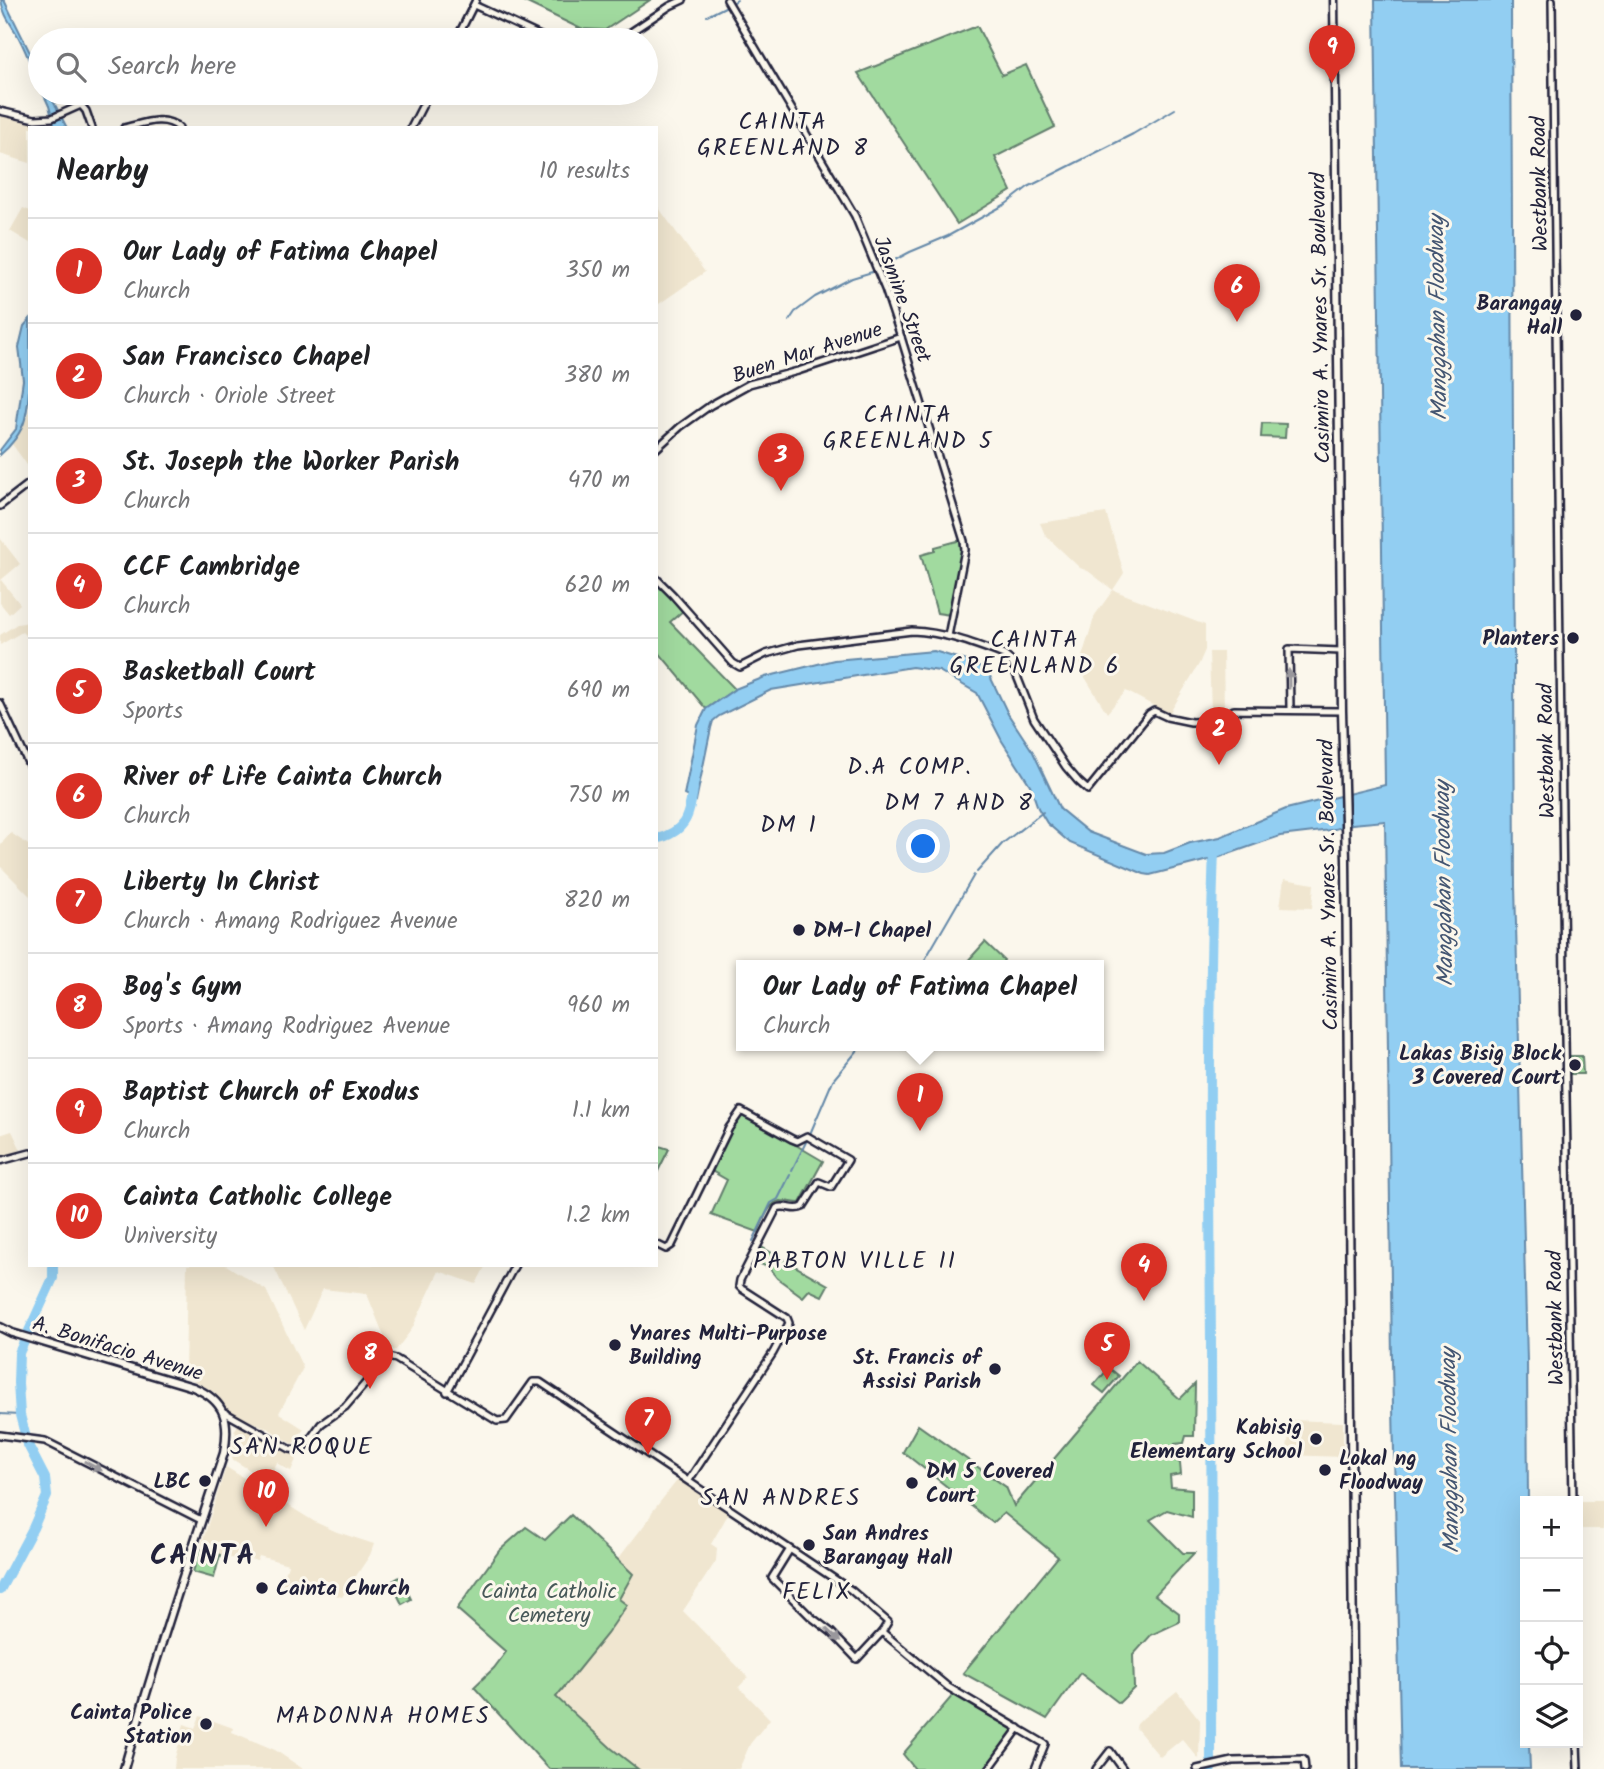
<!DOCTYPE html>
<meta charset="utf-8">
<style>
:root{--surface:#fff;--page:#f6f6f6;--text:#202124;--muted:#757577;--line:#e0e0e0;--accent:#d93025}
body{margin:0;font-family:Kalam,sans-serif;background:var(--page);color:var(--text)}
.controls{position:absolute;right:21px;bottom:21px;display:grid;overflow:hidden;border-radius:0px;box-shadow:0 7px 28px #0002}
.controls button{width:63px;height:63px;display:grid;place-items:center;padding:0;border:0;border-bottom:2px solid var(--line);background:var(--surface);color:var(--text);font:35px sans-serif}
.you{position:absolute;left:924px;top:847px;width:24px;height:24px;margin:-18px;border:5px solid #fff;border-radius:50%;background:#1a73e8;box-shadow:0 0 0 10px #1a73e833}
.badge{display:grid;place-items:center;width:46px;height:46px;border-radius:50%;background:var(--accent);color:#fff;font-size:23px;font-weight:700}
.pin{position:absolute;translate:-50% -58px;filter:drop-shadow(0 2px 4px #0008)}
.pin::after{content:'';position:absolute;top:37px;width:24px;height:21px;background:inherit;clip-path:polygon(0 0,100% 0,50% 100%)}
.popup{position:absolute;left:736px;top:960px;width:368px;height:91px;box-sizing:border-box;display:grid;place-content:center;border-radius:0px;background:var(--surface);filter:drop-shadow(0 2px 5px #0005);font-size:23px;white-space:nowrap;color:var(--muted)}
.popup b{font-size:26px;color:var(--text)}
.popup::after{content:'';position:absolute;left:50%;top:100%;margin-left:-14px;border:14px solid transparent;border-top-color:var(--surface)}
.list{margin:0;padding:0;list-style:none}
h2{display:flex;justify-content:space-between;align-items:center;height:91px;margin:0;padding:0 28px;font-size:30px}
h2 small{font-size:23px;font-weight:400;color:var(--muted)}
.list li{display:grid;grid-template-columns:46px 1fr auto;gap:21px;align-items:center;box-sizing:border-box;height:105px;padding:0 28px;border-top:2px solid var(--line)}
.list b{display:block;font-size:26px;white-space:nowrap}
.list p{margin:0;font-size:23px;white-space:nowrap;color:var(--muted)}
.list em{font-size:23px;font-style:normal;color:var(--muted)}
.icon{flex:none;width:38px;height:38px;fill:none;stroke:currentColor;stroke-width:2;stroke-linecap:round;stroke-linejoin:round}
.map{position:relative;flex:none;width:1604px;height:1769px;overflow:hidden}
.search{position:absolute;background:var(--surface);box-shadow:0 7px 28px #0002;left:28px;top:28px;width:630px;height:77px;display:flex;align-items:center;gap:18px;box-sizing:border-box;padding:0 24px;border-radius:38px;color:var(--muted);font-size:26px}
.panel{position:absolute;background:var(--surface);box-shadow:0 7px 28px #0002;left:28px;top:126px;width:630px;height:1141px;border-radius:0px}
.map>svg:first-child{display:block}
</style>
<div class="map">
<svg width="1604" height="1769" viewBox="0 0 1604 1769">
<rect width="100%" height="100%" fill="#fbf7ec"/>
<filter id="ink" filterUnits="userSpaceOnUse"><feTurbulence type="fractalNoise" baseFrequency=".0143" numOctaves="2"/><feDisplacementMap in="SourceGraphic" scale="14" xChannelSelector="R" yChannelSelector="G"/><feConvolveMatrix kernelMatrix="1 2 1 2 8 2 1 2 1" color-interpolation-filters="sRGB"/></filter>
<g filter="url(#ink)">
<!-- built -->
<g fill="#f0e6d0">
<path d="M0 114 36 122 49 121 51 128H30V163L0 154Z"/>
<path d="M656 204 705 272 656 306Z"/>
<path d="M23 208 30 211V243L10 231Z"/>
<path d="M30 411V469L12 444Z"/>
<path d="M1106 513 1124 573 1113 590 1205 625V650L1199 664 1169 714 1126 691 1107 713 1083 674 1080 663 1095 615 1113 590 1088 571 1080 568 1045 535 1040 523Z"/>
<path d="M0 538 20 564 1 580 20 604 9 614 0 603Z"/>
<path d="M30 622V640L22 632 0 645V635L17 624Z"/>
<path d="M1209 652H1223L1224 712H1211Z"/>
<path d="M11 833 30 846V896L0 866V845Z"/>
<path d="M1284 879 1314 884 1312 908 1280 907Z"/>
<path d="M12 1131 21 1150 0 1157V1135Z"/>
<path d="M187 1265H226L266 1290 303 1368 279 1413 304 1429 293 1444 269 1429 226 1411 213 1397 215 1393 185 1375Z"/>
<path d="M273 1265H486L476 1284 439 1271 412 1329 396 1350H393L388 1346 367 1294 323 1289 304 1330Z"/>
<path d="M1291 1420 1343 1422V1457L1286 1455Z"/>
<path d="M238 1425 284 1451 285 1449 298 1455 291 1471 278 1464V1461L267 1481 232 1459 234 1436 236 1433 234 1431Z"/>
<path d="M226 1467 315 1522 337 1532 374 1544 370 1555 342 1597 320 1590 319 1595 282 1585 288 1564 259 1556 257 1561 250 1559 248 1563 200 1549Z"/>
<path d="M680 1477 730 1511 711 1544 717 1548 716 1561 683 1611 748 1677 739 1687 770 1719 750 1744 739 1769H638L611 1748 556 1697 607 1634 626 1605 618 1599 633 1574 618 1559 649 1519 652 1512Z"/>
<path d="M1576 1501H1604V1529H1578V1501Z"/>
<path d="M1177 1691 1200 1720 1199 1759 1182 1739 1160 1757 1136 1728 1137 1724 1143 1718Z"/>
<path d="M200 1716 233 1728 232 1732 275 1750 303 1769H174L175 1758 184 1724 195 1728Z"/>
</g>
<!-- green -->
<g fill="#a1da9f" stroke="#627e6d" stroke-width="2">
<path d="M521 0H650L605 30 581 29Z"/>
<path d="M977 26 1002 75 1026 65 1055 127 995 157 1011 191 957 224 858 73Z"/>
<path d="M1262 423 1286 424 1285 438 1261 437Z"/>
<path d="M961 540 962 555 951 615 937 613 921 555 935 551V547Z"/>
<path d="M656 581 684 610 670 622 735 689 706 709 656 649Z"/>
<path d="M985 942 1004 960 1000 965H966L965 964Z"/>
<path d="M1568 1056H1582L1583 1074H1568Z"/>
<path d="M740 1114H743L823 1161 800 1203C793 1203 789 1201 782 1201 769 1200 763 1222 758 1232L711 1215 727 1180 710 1170 722 1144Z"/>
<path d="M656 1145 669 1149 656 1175Z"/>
<path d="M758 1245 828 1285 822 1296 809 1290 803 1297 777 1278 769 1268 751 1259Z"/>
<path d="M1137 1361 1180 1399 1195 1384 1194 1436H1186L1184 1443 1175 1444 1171 1457 1180 1463 1181 1474 1170 1476 1171 1487 1192 1489V1517L1167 1510 1150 1520 1183 1553H1194L1155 1595 1179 1613V1622L1151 1635 1133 1655 1134 1688 1119 1703 1080 1673 1047 1719 963 1673 1058 1557 1004 1513 993 1523 903 1452 918 1425 1006 1487 1014 1506Z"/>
<path d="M1109 1368 1119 1376 1104 1393 1094 1385Z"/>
<path d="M571 1515 633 1574 619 1599 627 1605 607 1634 556 1697 611 1748 638 1769H549L474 1687 494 1668 506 1652 457 1609 499 1551 526 1527 545 1540Z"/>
<path d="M200 1549 220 1555 214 1578 193 1572Z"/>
<path d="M400 1577 411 1599 402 1604 391 1582Z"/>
<path d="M953 1695 1013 1730 985 1769H915L903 1754Z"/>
</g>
<!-- water -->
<g fill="#92cef2" stroke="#6589a9" stroke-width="2">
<path d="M1 0H4L40 73V87C33 72 28 55 20 40 13 26 3 16 1 0Z"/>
<path d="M1375 0H1511L1515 885 1527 1361 1528 1501H1525V1743H1529L1530 1769H1401L1392 1362 1385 821 1352 824 1331 830 1280 836 1220 857 1150 875 1144 874 1070 843 1047 823 1038 808 1030 785 1002 741 977 693 939 671 912 667 771 690 719 716 713 721 711 728 696 801 684 795 698 725 706 709 735 689 765 677 834 660 934 651 970 662 988 672 1008 714 1033 752 1060 809 1088 832 1146 854 1164 853 1190 843 1220 837 1286 809 1385 785Z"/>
<path d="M43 93H49L67 128H55L49 106Z"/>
<path d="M30 319C30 348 32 391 25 419 22 432 10 447 0 455V450L16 429 23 380 19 347 24 326Z"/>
</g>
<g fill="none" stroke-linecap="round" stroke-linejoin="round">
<!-- stream -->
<g stroke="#6589a9" stroke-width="2">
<path d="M734 2 737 0"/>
<path d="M707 16 725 7"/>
<path d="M789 321 795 312 815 297 852 278 872 272 910 252 948 236 1006 204 1028 187 1133 134 1175 109"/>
<path d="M977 872 1003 843 1043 812"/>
<path d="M925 965 923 963 974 875"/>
<path d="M810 1134 833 1080 862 1045"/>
<path d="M792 1170 807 1140"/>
<path d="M753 1241 771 1203 778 1199 790 1175"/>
<path d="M0 1414 20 1415"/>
</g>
<!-- river -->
<g stroke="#92cef2" stroke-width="10">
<path d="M656 839C686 832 689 816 693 789"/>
<path d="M0 1590 33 1528 47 1496 45 1478 28 1445 20 1415 18 1383 19 1353 53 1278V1265"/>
<path d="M1211 1769C1211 1628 1212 1487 1211 1346 1210 1181 1208 1015 1214 850"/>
</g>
<!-- tertiary casing -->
<g stroke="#22223b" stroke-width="10">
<g id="tertiary">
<path d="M727 0 855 216 885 289 901 337 964 541 965 550 948 636"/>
<path d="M1552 0 1564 979 1573 1501"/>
<path d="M474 5 549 40"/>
<path d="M456 40 476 0"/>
<path d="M619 40 670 6 683 0"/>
<path d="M0 111 35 119 52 118 81 105 86 111 92 128"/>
<path d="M124 128C142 124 164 114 179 128"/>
<path d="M411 128 429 93"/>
<path d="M656 449 680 427 711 405 749 384 798 371 901 337"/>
<path d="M0 506 30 483"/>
<path d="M656 578 673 595 733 663 740 667 766 654 798 645 912 631C944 632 975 644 1004 655L1011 661 1034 719 1066 767 1078 781 1088 790 1149 714 1154 711 1167 717 1191 722 1214 721 1234 710 1342 711"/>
<path d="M0 703 30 767"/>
<path d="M1290 709 1289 649 1341 651"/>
<path d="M0 1161 30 1153"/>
<path d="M656 1244 666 1249 672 1245 729 1128 741 1111 792 1139 797 1141 807 1136 848 1160 831 1187 819 1182 803 1207C794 1212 786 1204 777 1208L740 1280 739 1286 742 1289 787 1318 789 1323 773 1353 689 1480"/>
<path d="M447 1392 515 1265"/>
<path d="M224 1412 290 1449 297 1450 303 1449 321 1424 345 1407 388 1357 396 1359 497 1421 506 1420 533 1382H540L851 1590 888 1622 882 1632 857 1659 831 1632 810 1616 772 1578 790 1549"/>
<path d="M0 1435 45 1441 201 1520"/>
<path d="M882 1632 948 1687 1045 1744 1035 1769"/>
<path d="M1577 1743 1578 1769"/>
<path d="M989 1769 1019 1728"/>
<path d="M1096 1769 1110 1751 1123 1769"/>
<path d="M1197 1769 1233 1761 1303 1759 1304 1760 1305 1769"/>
</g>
</g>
<!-- secondary casing -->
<g stroke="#22223b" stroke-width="11">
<g id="secondary">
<path d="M1334 0 1342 711 1346 860 1354 1769"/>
<path d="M0 1327 12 1333 193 1387C226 1401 230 1421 224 1453 189 1558 154 1663 124 1769"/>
</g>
</g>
<!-- tertiary -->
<use href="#tertiary" stroke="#fbf7ec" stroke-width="5"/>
<!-- secondary -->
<use href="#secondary" stroke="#fbf7ec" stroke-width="6"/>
</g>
<!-- one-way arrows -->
<defs><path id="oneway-solid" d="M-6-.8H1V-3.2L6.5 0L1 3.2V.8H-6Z" transform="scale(1.75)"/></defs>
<g fill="#99979c">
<use href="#oneway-solid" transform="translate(1289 679) rotate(-91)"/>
<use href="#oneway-solid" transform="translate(93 1466) rotate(28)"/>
<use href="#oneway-solid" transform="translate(833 1635) rotate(43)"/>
</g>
</g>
<!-- markers -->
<g fill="#22223b" stroke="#fbf7ec" stroke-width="2.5">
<circle cx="1576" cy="315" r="7"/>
<circle cx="1573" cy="638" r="7"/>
<circle cx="799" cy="930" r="7"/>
<circle cx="1575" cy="1065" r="7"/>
<circle cx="615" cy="1345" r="7"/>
<circle cx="995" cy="1369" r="7"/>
<circle cx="1316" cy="1439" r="7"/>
<circle cx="1325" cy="1470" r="7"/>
<circle cx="205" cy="1481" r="7"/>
<circle cx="912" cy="1483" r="7"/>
<circle cx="809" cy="1545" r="7"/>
<circle cx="262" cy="1588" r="7"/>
<circle cx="206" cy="1724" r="7"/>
</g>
<g text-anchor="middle" stroke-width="6" stroke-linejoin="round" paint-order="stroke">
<!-- street labels -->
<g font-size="21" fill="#22223b" stroke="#fbf7ec">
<text transform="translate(1539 184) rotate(-91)" y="7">Westbank Road</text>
<text transform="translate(903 299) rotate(70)" y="7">Jasmine Street</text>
<text transform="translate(1320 318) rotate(-91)" y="7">Casimiro A. Ynares Sr. Boulevard</text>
<text transform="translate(807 352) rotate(-18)" y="7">Buen Mar Avenue</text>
<text transform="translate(1546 751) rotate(-91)" y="7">Westbank Road</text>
<text transform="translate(1328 885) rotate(-91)" y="7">Casimiro A. Ynares Sr. Boulevard</text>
<text transform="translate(1555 1318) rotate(-91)" y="7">Westbank Road</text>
<text transform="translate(118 1348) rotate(17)" y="7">A. Bonifacio Avenue</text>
</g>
<!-- poi labels -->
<g font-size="21" font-weight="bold" fill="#22223b" stroke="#fbf7ec" text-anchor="end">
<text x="1562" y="310">Barangay<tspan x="1562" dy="24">Hall</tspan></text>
<text x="1559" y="645">Planters</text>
<text x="813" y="937" text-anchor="start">DM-1 Chapel</text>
<text x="1561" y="1060">Lakas Bisig Block<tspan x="1561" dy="24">3 Covered Court</tspan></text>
<text x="629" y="1340" text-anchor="start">Ynares Multi-Purpose<tspan x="629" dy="24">Building</tspan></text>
<text x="981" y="1364">St. Francis of<tspan x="981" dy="24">Assisi Parish</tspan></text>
<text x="1302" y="1434">Kabisig<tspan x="1302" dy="24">Elementary School</tspan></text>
<text x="1339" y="1465" text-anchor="start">Lokal ng<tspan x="1339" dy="24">Floodway</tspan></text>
<text x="926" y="1478" text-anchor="start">DM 5 Covered<tspan x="926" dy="24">Court</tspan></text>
<text x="191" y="1488">LBC</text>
<text x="823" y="1540" text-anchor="start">San Andres<tspan x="823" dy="24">Barangay Hall</tspan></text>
<text x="276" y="1595" text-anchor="start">Cainta Church</text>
<text x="192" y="1719">Cainta Police<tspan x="192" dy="24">Station</tspan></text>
</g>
<!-- park labels -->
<g font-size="21" fill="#485959" stroke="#fbf7ec">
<text x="549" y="1598">Cainta Catholic<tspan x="549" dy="24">Cemetery</tspan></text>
</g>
<!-- neighbourhood labels -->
<g font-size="23" letter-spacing="2" fill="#22223b" stroke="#fbf7ec">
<text x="783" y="129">CAINTA<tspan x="783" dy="26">GREENLAND 8</tspan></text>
<text x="908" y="422">CAINTA<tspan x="908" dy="26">GREENLAND 5</tspan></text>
<text x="1035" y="647">CAINTA<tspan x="1035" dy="26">GREENLAND 6</tspan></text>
<text x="910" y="774">D.A COMP.</text>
<text x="959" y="810">DM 7 AND 8</text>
<text x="789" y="832">DM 1</text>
<text x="855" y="1268">PABTON VILLE II</text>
<text x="817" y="1599">FELIX</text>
<text x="383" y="1723">MADONNA HOMES</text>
</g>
<!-- water labels -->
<g font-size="23" font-style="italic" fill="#445672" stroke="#fbf7ec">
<text transform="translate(1437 318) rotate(-91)" y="8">Manggahan Floodway</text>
<text transform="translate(1443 884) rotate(-91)" y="8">Manggahan Floodway</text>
<text transform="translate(1449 1451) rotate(-91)" y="8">Manggahan Floodway</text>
</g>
<!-- quarter labels -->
<g font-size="24" letter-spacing="2" fill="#22223b" stroke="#fbf7ec">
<text x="302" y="1454">SAN ROQUE</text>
<text x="781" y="1505">SAN ANDRES</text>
</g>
<!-- district labels -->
<g font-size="28" font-weight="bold" letter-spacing="2" fill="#22223b" stroke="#fbf7ec">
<text x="203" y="1564">CAINTA</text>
</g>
</g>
</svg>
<div class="controls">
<button>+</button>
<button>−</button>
<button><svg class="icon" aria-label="locate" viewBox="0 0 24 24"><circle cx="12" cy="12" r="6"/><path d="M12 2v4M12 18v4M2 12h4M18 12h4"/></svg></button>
<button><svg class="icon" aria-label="layers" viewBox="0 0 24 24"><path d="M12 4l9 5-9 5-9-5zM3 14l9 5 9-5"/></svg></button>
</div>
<div class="you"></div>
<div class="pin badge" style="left:920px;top:1131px">1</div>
<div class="popup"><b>Our Lady of Fatima Chapel</b>Church</div>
<div class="pin badge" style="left:1219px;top:765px">2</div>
<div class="pin badge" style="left:781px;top:491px">3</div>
<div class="pin badge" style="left:1144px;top:1301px">4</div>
<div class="pin badge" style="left:1107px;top:1380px">5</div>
<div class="pin badge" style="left:1237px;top:322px">6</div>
<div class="pin badge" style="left:648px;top:1455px">7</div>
<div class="pin badge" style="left:370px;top:1389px">8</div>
<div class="pin badge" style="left:1332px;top:83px">9</div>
<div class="pin badge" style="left:266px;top:1527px">10</div>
<div class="search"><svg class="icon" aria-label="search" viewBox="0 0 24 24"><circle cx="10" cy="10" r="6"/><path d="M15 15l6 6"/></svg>Search here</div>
<section class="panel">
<h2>Nearby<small>10 results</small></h2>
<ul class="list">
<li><span class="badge">1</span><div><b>Our Lady of Fatima Chapel</b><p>Church</p></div><em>350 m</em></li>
<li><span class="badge">2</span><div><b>San Francisco Chapel</b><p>Church · Oriole Street</p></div><em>380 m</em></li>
<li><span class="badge">3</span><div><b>St. Joseph the Worker Parish</b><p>Church</p></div><em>470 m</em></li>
<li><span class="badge">4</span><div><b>CCF Cambridge</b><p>Church</p></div><em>620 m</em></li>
<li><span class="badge">5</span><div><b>Basketball Court</b><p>Sports</p></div><em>690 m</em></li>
<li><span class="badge">6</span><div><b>River of Life Cainta Church</b><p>Church</p></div><em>750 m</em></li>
<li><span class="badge">7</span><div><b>Liberty In Christ</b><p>Church · Amang Rodriguez Avenue</p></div><em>820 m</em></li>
<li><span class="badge">8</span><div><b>Bog's Gym</b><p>Sports · Amang Rodriguez Avenue</p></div><em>960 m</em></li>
<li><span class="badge">9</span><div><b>Baptist Church of Exodus</b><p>Church</p></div><em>1.1 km</em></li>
<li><span class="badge">10</span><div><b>Cainta Catholic College</b><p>University</p></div><em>1.2 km</em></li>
</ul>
</section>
</div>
